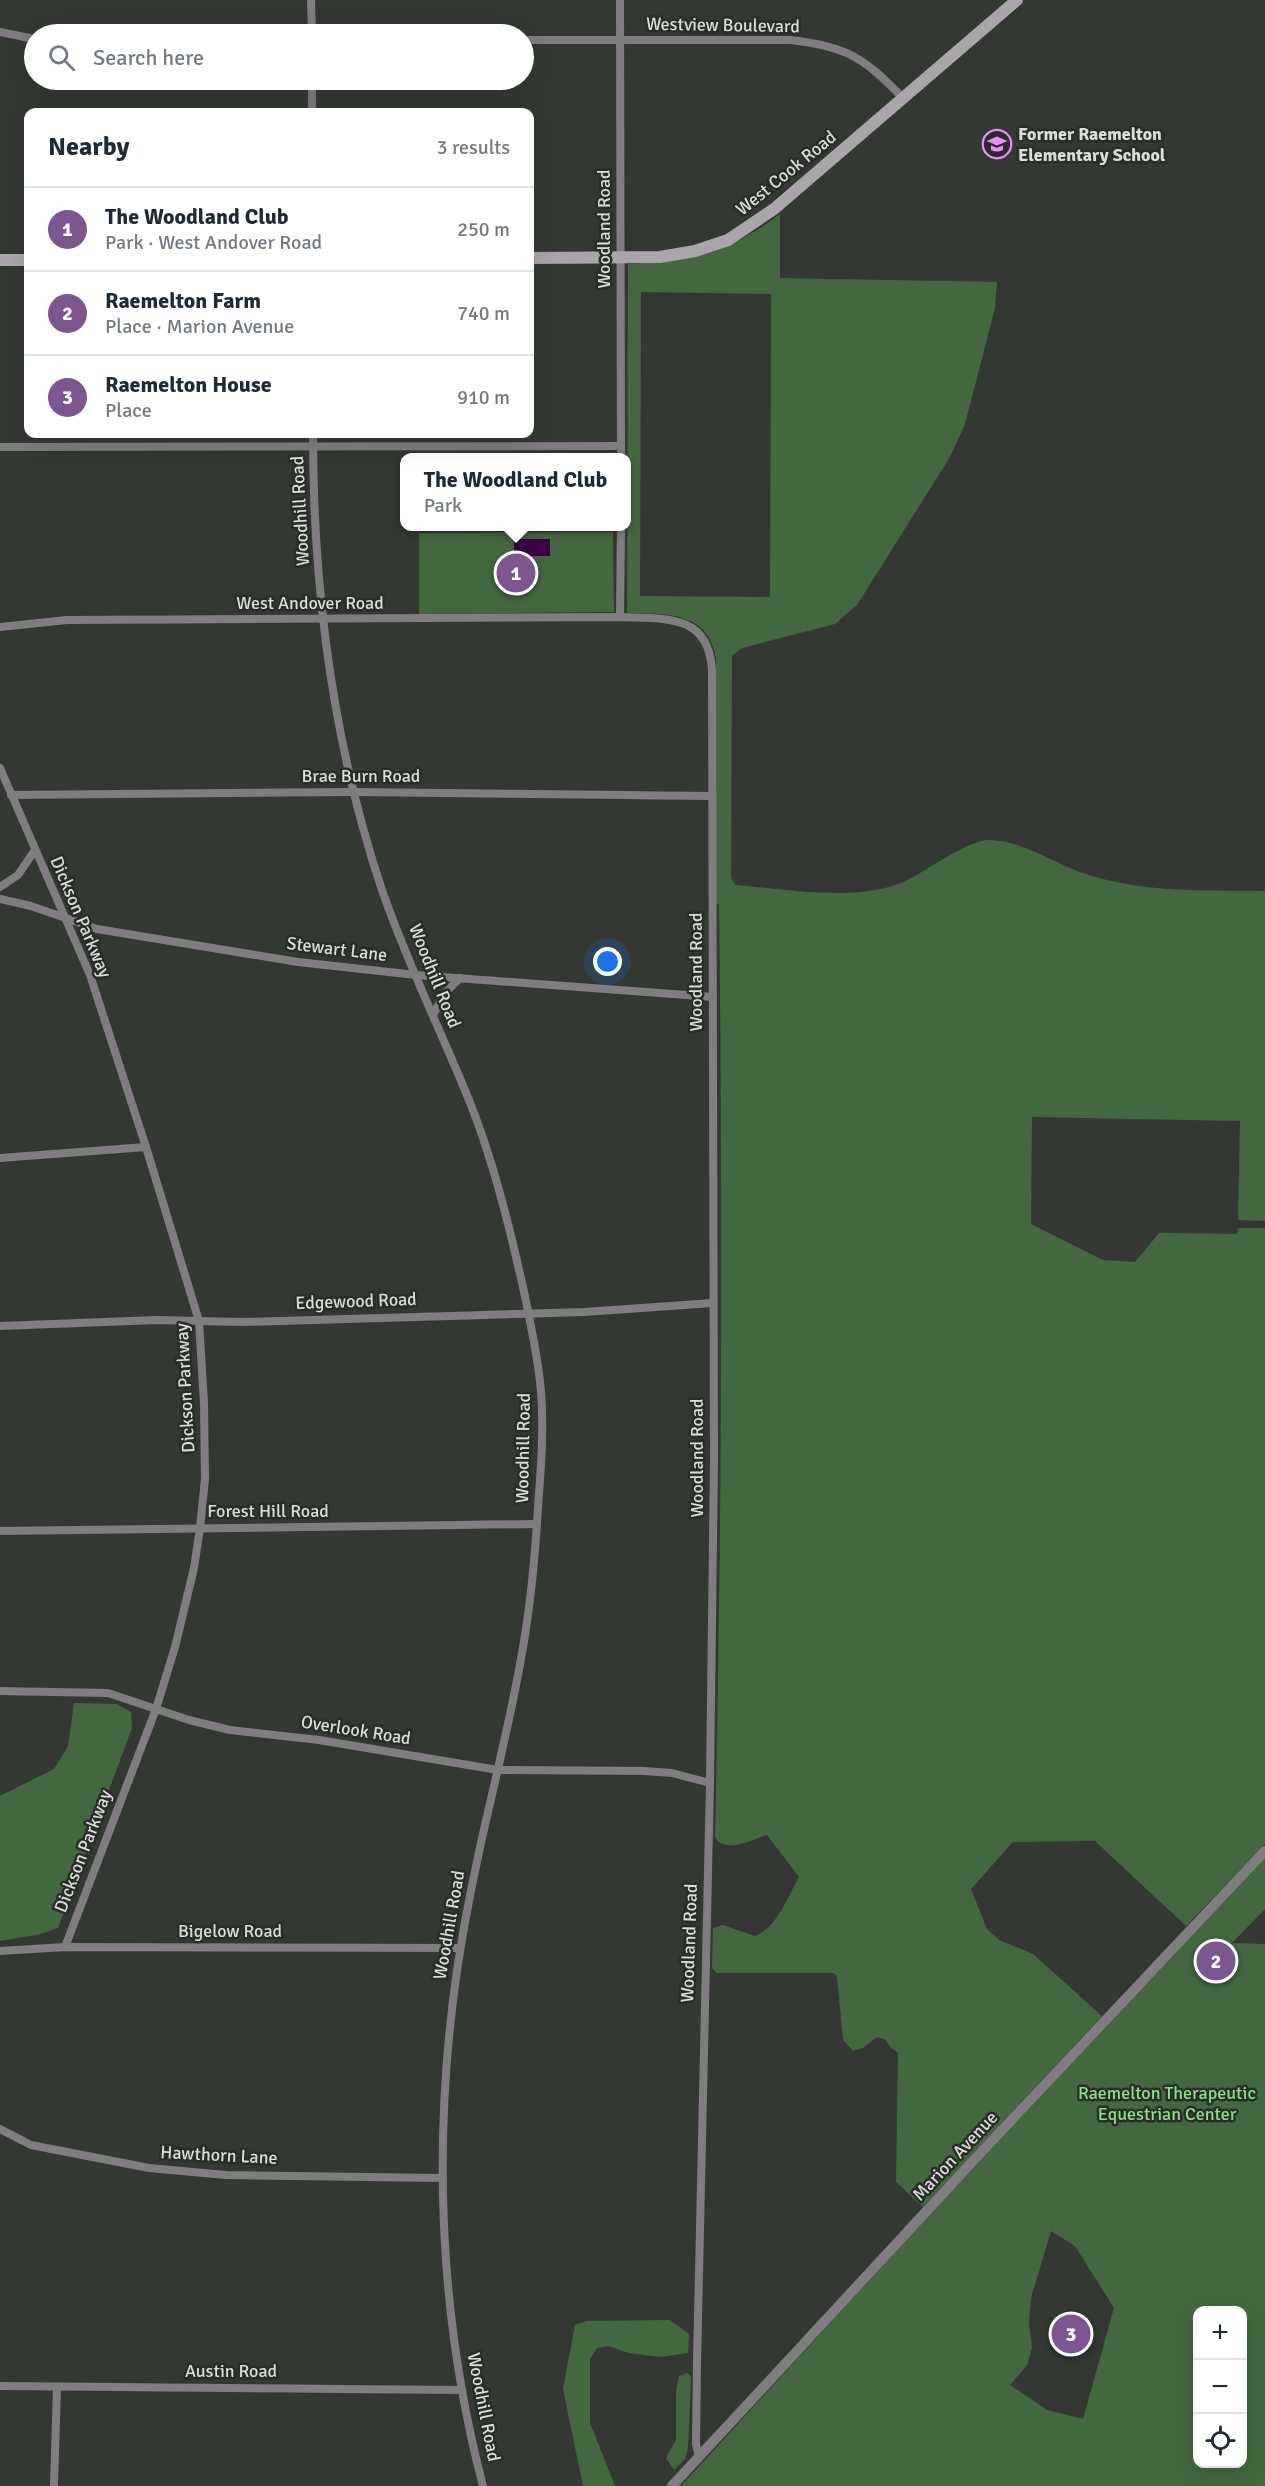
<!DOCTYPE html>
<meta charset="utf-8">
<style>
:root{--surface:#fff;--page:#f2f2f3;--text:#1f2937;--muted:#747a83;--line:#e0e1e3;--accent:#7b5690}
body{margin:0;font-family:Signika,sans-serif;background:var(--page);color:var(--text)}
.controls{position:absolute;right:18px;bottom:18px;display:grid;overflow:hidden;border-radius:12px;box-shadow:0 6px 24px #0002}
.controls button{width:54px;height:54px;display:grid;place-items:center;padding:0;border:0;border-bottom:2px solid var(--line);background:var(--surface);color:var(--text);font:30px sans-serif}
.you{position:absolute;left:608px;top:962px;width:21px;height:21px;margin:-15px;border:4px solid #fff;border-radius:50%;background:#1a73e8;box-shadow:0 0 0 9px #1a73e833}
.badge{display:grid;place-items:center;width:39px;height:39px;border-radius:50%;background:var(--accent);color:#fff;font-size:20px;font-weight:700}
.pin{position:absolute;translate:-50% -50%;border:3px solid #fff;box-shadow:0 2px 6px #0006}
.popup{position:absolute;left:400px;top:453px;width:231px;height:78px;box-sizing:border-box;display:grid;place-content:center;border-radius:12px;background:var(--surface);filter:drop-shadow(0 2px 4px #0005);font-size:20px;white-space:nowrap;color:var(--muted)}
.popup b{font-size:22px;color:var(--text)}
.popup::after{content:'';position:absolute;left:50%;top:100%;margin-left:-12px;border:12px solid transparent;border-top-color:var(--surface)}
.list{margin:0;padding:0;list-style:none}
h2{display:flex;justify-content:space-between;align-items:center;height:78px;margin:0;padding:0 24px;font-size:26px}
h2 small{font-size:20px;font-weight:400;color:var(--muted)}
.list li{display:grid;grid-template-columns:39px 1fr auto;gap:18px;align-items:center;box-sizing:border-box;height:84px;padding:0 24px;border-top:2px solid var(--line)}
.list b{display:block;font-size:22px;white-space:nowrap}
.list p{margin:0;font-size:20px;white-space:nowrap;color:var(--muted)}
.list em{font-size:20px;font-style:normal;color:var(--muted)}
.icon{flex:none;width:33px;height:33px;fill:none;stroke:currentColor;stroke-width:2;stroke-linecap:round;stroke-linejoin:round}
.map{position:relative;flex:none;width:1265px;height:2486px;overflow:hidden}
.search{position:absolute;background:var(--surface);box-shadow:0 6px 24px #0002;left:24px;top:24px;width:510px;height:66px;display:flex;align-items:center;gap:15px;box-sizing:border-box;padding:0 21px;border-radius:33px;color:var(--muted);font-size:22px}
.panel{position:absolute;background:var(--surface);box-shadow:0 6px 24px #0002;left:24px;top:108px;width:510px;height:330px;border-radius:12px}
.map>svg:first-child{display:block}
</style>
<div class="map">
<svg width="1265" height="2486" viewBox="0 0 1265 2486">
<rect width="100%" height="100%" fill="#333932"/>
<!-- green -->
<g fill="#43683f" fill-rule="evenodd">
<path d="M780 214V278L997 282 995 308 965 424 950 457 857 605 835 624 742 648 732 656 731 878 735 885C787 889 852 902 901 883 925 873 967 839 991 840 1027 842 1056 865 1089 875 1146 893 1206 890 1265 891V1221L1238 1220 1240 1121 1032 1117 1031 1224 1103 1260 1135 1262 1159 1233 1237 1234 1238 1228H1265V1844L1186 1926 1095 1841 1013 1842 971 1889 987 1929 999 1940 1033 1954 1102 2016 923 2207 896 2182 898 2053 891 2048 885 2039 877 2037 863 2048 853 2051 843 2040 837 1976 834 1973H717L712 1968 713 1928 723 1925 755 1936C777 1928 788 1896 799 1877L767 1835C752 1839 725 1855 715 1837 722 1526 723 1215 719 904L716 903V659C709 611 667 614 627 613L628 264C688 262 732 251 780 214ZM641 292 771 294 770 597 640 596Z"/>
<path d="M613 532 614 612 419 614V533Z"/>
<path d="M74 1703 117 1704 131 1712 132 1728 58 1928 41 1934 0 1941V1796L54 1769 68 1746Z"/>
<path d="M1265 1858V1909L1232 1943 1265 1944V2486H681L930 2214ZM1051 2231 1075 2246 1114 2308 1083 2419 1047 2410 1010 2385 1027 2365 1032 2348 1029 2323 1031 2298ZM1198 2310H1242V2464H1198Z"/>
<path d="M670 2320 689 2334 688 2353 660 2357 629 2353 608 2346 597 2348 590 2359V2423L615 2486H583L563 2389 575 2325 587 2321Z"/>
<path d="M687 2373 691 2377 688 2448 685 2459 674 2470 666 2458 676 2440V2391L679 2376Z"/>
</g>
<!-- water -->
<rect fill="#3d0047" x="514" y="539" width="36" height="17"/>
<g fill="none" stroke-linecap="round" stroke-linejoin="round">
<!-- minor -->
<g stroke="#807d81" stroke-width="8">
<path d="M311 0 312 34"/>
<path d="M620 0 621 458"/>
<path d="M0 32 34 39"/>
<path d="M524 40H790C847 46 864 58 903 98"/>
<path d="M312 80V112"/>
<path d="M313 434C313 587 333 744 382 890 407 963 442 1033 471 1105 494 1164 509 1225 523 1287 530 1321 538 1356 541 1391 544 1429 541 1468 538 1507 535 1559 530 1612 520 1664 506 1743 484 1821 469 1901 431 2093 433 2296 483 2486"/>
<path d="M0 447 621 446"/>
<path d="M620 617 621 526"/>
<path d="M0 627 67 620 620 617C664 619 708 613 712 669L714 1459 710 1783 697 2363 696 2444 699 2458"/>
<path d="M0 768 90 975 146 1147 199 1321 204 1403 205 1479 200 1528 194 1568 175 1647 156 1709 65 1947"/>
<path d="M11 795 354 792 711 796"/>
<path d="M0 887 18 875 35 850"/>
<path d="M0 899 31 906 97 929 298 962 416 975 713 997"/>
<path d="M433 1015 445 993 460 978"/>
<path d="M0 1158 146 1147"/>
<path d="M0 1326 157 1320 242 1322 584 1312 713 1303"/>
<path d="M0 1531 537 1524"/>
<path d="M0 1691 108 1693 189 1720 230 1730 319 1740 498 1770 644 1771 672 1773 710 1783"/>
<path d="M0 1951 65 1947 460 1948"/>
<path d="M0 2129 31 2145 149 2168 226 2175 443 2178"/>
<path d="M0 2386 462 2390"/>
<path d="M54 2486 57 2387"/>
</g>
<!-- tertiary -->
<path stroke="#807d81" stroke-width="10" d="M672 2486 972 2162 1265 1851"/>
<!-- secondary -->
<g stroke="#aaa5aa" stroke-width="12">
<path d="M530 258 660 257 695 251 728 240 774 209 1017 0"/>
<path d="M0 260H28"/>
</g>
</g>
<!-- icons -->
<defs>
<g id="school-ring" transform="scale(1.5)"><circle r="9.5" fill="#292e28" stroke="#eb8dfc" stroke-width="1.5"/><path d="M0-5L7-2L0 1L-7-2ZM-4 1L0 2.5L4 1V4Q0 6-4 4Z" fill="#eb8dfc"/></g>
</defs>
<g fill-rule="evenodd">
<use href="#school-ring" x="997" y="144"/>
</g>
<g text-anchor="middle" stroke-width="5" stroke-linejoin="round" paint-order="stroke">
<!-- street labels -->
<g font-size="18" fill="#dadeda" stroke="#292e28">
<text transform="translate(723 25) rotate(1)" y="6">Westview Boulevard</text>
<text transform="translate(786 173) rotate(-39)" y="6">West Cook Road</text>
<text transform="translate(604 229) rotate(-90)" y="6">Woodland Road</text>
<text transform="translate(300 511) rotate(-93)" y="6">Woodhill Road</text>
<text x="310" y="609">West Andover Road</text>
<text x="361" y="782">Brae Burn Road</text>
<text transform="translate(81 917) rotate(67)" y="6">Dickson Parkway</text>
<text transform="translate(337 949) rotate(7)" y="6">Stewart Lane</text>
<text transform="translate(696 972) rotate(-90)" y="6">Woodland Road</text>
<text transform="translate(435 976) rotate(68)" y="6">Woodhill Road</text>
<text transform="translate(356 1301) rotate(-2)" y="6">Edgewood Road</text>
<text transform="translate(185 1388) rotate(-93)" y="6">Dickson Parkway</text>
<text transform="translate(523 1448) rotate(-89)" y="6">Woodhill Road</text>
<text transform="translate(697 1458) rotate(-90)" y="6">Woodland Road</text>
<text x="268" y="1517">Forest Hill Road</text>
<text transform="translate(356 1730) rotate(9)" y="6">Overlook Road</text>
<text transform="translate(83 1851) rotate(-69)" y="6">Dickson Parkway</text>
<text transform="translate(449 1925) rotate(-80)" y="6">Woodhill Road</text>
<text x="230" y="1937">Bigelow Road</text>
<text transform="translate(689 1943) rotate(-88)" y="6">Woodland Road</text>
<text transform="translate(219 2155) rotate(3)" y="6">Hawthorn Lane</text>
<text transform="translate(955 2156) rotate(-47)" y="6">Marion Avenue</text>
<text x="231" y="2377">Austin Road</text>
<text transform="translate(484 2407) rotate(79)" y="6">Woodhill Road</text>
</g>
<!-- poi labels -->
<g font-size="18" font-weight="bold" fill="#dadeda" stroke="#292e28" text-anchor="start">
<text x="1018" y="140">Former Raemelton<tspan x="1018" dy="21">Elementary School</tspan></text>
</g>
<!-- park labels -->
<g font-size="18" fill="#89e182" stroke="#292e28">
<text x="1167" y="2099">Raemelton Therapeutic<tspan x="1167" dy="21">Equestrian Center</tspan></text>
</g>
</g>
</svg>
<div class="controls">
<button>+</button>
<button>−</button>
<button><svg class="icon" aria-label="locate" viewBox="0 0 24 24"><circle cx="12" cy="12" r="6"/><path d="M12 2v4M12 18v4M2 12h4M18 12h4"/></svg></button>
</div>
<div class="you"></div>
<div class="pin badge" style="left:516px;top:573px">1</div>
<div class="popup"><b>The Woodland Club</b>Park</div>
<div class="pin badge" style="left:1216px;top:1961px">2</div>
<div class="pin badge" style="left:1071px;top:2334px">3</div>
<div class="search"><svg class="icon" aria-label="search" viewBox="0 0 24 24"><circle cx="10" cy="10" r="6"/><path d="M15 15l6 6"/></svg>Search here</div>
<section class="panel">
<h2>Nearby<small>3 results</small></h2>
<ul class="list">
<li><span class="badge">1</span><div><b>The Woodland Club</b><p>Park · West Andover Road</p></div><em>250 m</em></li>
<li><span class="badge">2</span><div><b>Raemelton Farm</b><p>Place · Marion Avenue</p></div><em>740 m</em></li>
<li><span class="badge">3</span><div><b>Raemelton House</b><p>Place</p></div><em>910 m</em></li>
</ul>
</section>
</div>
